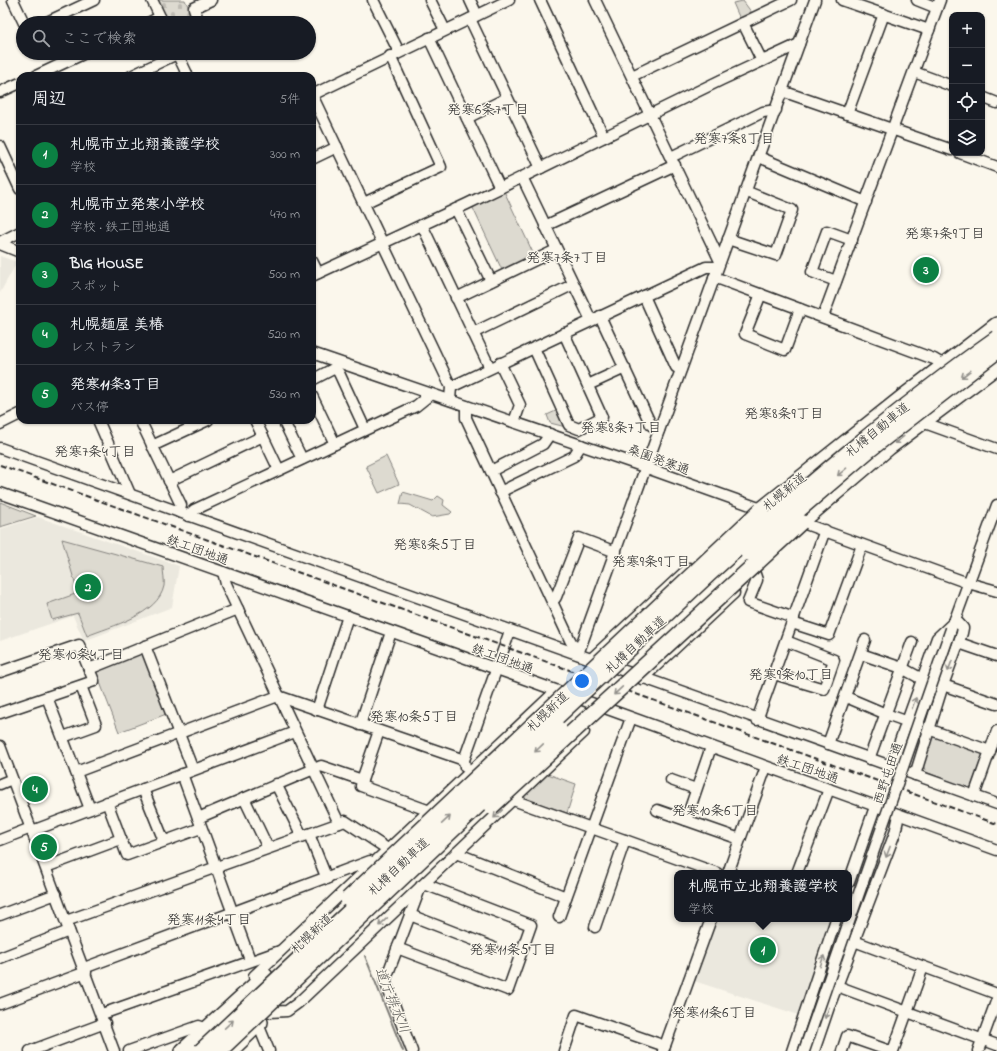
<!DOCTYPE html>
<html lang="ja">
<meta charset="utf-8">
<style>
:root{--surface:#171b24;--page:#20242c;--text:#f1f3f6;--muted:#9ea1a6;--line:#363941;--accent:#0b8043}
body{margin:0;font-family:"Indie Flower","Klee One",sans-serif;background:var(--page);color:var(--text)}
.controls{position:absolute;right:12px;top:12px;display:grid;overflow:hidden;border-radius:8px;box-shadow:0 1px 3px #0004}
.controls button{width:36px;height:36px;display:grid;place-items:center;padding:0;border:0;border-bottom:1px solid var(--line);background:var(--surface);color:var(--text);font:20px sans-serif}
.you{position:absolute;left:582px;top:681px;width:14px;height:14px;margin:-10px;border:3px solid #fff;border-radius:50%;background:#1a73e8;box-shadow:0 0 0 6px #1a73e833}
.badge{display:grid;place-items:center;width:26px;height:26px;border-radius:50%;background:var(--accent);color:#fff;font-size:13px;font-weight:700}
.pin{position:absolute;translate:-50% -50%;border:2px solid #fff;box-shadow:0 1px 4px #0006}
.popup{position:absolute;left:674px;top:870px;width:178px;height:52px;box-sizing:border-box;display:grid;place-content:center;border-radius:8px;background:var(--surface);filter:drop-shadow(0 1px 3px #0005);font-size:13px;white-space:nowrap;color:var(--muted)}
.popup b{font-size:15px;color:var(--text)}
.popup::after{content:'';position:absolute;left:50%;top:100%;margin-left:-8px;border:8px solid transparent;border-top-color:var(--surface)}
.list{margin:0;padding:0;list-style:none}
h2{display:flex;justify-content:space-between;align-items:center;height:52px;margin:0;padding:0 16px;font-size:17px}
h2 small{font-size:13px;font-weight:400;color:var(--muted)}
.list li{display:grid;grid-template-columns:26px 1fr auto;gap:12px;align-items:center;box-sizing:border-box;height:60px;padding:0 16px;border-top:1px solid var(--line)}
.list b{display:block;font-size:15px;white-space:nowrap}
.list p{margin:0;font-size:13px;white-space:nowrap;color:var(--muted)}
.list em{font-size:13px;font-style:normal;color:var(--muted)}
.icon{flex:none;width:22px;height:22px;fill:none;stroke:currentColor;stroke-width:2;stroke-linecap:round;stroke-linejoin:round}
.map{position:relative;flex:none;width:997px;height:1051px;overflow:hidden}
.search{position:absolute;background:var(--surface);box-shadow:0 1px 3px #0004;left:16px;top:16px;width:300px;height:44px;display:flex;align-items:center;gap:10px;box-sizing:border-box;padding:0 14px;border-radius:22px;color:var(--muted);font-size:15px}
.panel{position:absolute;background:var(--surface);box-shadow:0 1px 3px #0004;left:16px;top:72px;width:300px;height:352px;border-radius:12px}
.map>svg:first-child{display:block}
</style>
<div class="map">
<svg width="997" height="1051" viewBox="0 0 997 1051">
<defs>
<pattern id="cemetery-stones" width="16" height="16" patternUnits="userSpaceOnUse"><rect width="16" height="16" fill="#dddad0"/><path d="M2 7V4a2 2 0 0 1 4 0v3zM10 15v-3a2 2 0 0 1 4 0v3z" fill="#bebbb3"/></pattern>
</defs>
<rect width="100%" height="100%" fill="#fbf7ec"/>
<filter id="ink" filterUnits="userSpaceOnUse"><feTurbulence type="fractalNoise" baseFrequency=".025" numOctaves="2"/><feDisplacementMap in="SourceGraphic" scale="8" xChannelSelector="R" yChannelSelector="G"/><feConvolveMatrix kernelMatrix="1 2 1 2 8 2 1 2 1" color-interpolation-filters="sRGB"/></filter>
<g filter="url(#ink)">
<!-- built -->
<g fill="#ebe8de">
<path d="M0 256 17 262 0 293Z"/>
<path d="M38 517 179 566 172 607 84 641 73 616 0 641V529Z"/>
<path d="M716 919H832L799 1015 694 981Z"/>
</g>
<!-- cemetery -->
<path fill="url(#cemetery-stones)" stroke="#84827e" d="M156 0H185L195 21 190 23H167Z"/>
<!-- park -->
<g fill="#dddad0" stroke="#84827e">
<path d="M743 1 752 13 740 19 733 3Z"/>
<path d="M504 191 534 255 502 270 472 206Z"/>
<path d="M558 410 566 427 550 423 547 415Z"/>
<path d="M386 456 399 484 379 493 366 466Z"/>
<path d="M403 492 433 501 438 496 444 500 443 505 452 512 450 514 432 517 410 505 400 504Z"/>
<path d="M0 502 36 516 0 527Z"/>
<path d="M62 539 163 567C163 573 165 581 164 586 158 615 111 626 87 636L78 613 52 620 47 604 78 593Z"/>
<path d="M144 651 169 713 119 732 96 672 97 670Z"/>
<path d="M932 735 983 754 971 787 966 788 926 772 923 765Z"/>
<path d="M545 773 576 784 567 813 520 797Z"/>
</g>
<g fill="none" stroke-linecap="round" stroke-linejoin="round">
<!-- stream -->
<path stroke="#7b7a75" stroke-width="2" d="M365 956 403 1051"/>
<!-- minor casing -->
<g stroke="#2b2b2b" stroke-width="13">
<g id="minor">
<path d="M13 0 24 23"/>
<path d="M152 0 163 23"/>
<path d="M373 0 399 52"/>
<path d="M430 0 445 30"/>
<path d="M470 0 477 15"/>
<path d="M540 0 604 137"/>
<path d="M595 0 720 261"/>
<path d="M842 0 929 30"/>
<path d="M917 0 937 8"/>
<path d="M470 19 541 168"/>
<path d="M45 23 94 0"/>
<path d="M148 23 160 17"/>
<path d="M199 23 194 8 211 0"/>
<path d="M743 23 762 61"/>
<path d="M429 38 500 188"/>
<path d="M177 53 188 76"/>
<path d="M914 72 952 86"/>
<path d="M36 76 85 53"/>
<path d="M131 76 177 54"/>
<path d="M632 76 791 0"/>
<path d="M782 91 952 150"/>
<path d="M0 92 20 83"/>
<path d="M312 95 451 387 450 400"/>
<path d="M312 95 509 0"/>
<path d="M982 97 997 103"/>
<path d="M847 114 884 14"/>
<path d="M467 118 507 98"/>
<path d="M0 146 20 189"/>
<path d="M960 153 997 167"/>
<path d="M671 157 763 112 776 110"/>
<path d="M759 157 866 202"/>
<path d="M312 159 337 147"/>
<path d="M522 177 591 320"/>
<path d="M364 203 441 167 390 56"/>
<path d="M456 209 491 281"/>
<path d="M422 225 490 368"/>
<path d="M545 226 675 165"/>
<path d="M728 239 776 255 792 210 745 191"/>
<path d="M0 242 20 232"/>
<path d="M0 244 20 252"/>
<path d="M312 261 318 273"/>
<path d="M312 276 467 204 721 80 799 44"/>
<path d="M714 277 934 359 944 365"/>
<path d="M836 281 812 272 827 231 852 240"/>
<path d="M761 294 745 334 785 350 800 309"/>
<path d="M644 296 676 367 681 369"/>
<path d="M456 298 556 250"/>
<path d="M600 316 651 425 659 430"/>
<path d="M823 317 940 0"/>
<path d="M473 333 572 285"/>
<path d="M534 348 569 425 579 429 602 417 564 333"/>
<path d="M312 353 636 464 767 511"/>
<path d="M500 363 520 405 514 422"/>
<path d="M335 368 339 373 365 429"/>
<path d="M312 380 335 368 336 363"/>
<path d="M588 385 625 368"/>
<path d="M451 387 706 267H717"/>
<path d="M312 396 335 444"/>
<path d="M466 406V418L570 640 578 654"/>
<path d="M98 420 130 494"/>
<path d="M140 420 181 505 179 512"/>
<path d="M255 420 279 470"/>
<path d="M283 420 302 459"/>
<path d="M922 422 997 449"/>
<path d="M0 424 20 414"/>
<path d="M152 446 208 420"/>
<path d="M0 448 997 804"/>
<path d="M491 471 543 444 550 434"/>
<path d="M169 481 263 436"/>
<path d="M500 492 574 456 581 445"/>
<path d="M0 493 511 674 997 850"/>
<path d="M188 516 194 510 416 406 431 394"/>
<path d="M797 521 968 583 997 591"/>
<path d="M223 572 226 584 339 823"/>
<path d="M755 574 757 580 748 602 794 618"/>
<path d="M553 601 556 597 579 538 616 552"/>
<path d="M792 623 829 635 862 545"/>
<path d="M953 625 997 505"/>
<path d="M959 643 997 656"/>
<path d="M145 646 193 770"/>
<path d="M578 654 815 0"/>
<path d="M861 654 902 668 922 679"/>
<path d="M591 659 689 568"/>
<path d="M89 669 238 609"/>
<path d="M0 672 79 645 94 681 0 713"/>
<path d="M774 674 824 689 834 660 786 641"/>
<path d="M642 679 734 593"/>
<path d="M943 685 997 704"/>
<path d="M47 697 90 809"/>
<path d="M846 697 886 714 990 751"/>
<path d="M317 710 348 616"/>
<path d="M757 720 825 530"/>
<path d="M360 725 391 632"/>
<path d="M63 737 96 725 81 686"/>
<path d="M828 744 865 640"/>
<path d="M0 746 114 1051"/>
<path d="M869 759 912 642"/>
<path d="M891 766 937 638 953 623"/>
<path d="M465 767 464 760 510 631"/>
<path d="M76 772 278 696 464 760"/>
<path d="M182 774 250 960"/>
<path d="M915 775 943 685 962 633 963 628 955 619"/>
<path d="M362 780 379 731"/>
<path d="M671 780 696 789"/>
<path d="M0 784 12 779"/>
<path d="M276 784 302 836"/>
<path d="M143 789 164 841"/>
<path d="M974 796 997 731"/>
<path d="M244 798 268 848"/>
<path d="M513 800 717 873"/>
<path d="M107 802 127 855 201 828"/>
<path d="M657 810 740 839"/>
<path d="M198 818 321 766 362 780 361 786 430 811"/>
<path d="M686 820 711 747"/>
<path d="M32 831 295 732"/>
<path d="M309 834 327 879"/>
<path d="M0 840 31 828"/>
<path d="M456 853 566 897"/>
<path d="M46 867 121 839"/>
<path d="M728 873 766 767"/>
<path d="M797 873 829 789"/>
<path d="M849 882 875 807"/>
<path d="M0 915 56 894"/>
<path d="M410 915 492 947"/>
<path d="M559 917 631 718"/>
<path d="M66 921 345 821 389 850"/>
<path d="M595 927 625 840"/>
<path d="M854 941 997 994"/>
<path d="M397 948 508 990 531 925 427 885 421 886 385 981 412 1051"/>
<path d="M0 958 69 931"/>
<path d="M84 968 370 861 373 864"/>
<path d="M255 981 254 976 556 691"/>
<path d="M837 986 997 1045"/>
<path d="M0 1004 86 972"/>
<path d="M270 1012 287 1011 298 1003 584 732"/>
<path d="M102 1014 280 951"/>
<path d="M258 1024 269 1051"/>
<path d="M30 1051 105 1023"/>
<path d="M129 1051 199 1026 207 1029"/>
<path d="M564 1051 576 1015 665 1046"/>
<path d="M663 1051 711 919"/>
<path d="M792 1051 836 919"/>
<path d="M814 1051 829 1007 895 833 899 815"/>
<path d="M842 1051 847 1036 890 1051"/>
<path d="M893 1051 923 967"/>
<path d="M978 1051 997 999"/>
</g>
</g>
<!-- highway casing -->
<g stroke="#2b2b2b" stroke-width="18">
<g id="highway">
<path d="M761 510 903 397 997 325"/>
<path d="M801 522 889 447 997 366"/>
<path d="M183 1051 265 976"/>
<path d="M230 1051 260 1022"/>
</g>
</g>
<!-- minor -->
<use href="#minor" stroke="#fbf7ec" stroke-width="10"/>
<!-- highway -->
<use href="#highway" stroke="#fbf7ec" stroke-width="15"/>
<!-- rail -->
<path stroke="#2b2b2b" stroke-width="2" stroke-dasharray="6 3" stroke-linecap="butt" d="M0 465 997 824"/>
<!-- minor-bridge casing -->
<g stroke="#2b2b2b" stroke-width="13" stroke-linecap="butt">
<path id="minor-bridge" d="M804 1051 951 629"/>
</g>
<!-- highway-bridge casing -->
<g stroke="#2b2b2b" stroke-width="18" stroke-linecap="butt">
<g id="highway-bridge">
<path d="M748 553 869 450 997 351"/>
<path d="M491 807 801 522"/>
<path d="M348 899 761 510"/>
<path d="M201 1051 708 575C801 491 895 410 997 338"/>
<path d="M219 1051 559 729"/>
</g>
</g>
<!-- minor-bridge -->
<use href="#minor-bridge" stroke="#fbf7ec" stroke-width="10"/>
<!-- highway-bridge -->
<use href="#highway-bridge" stroke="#fbf7ec" stroke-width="15"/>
</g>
<!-- one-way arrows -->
<defs><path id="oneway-shaft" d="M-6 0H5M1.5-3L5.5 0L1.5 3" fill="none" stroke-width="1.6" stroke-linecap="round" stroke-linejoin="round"/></defs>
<g stroke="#93918c">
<use href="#oneway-shaft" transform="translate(966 374) rotate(143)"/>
<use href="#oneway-shaft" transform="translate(899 440) rotate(143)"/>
<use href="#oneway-shaft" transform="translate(842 472) rotate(140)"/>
<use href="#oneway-shaft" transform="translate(950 666) rotate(111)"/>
<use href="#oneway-shaft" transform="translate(618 691) rotate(137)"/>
<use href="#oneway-shaft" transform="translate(914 703) rotate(-70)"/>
<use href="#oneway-shaft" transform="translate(539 748) rotate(136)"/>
<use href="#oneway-shaft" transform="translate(498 814) rotate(136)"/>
<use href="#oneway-shaft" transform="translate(446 820) rotate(-43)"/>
<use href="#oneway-shaft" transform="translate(888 852) rotate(111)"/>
<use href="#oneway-shaft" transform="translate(383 922) rotate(137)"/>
<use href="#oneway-shaft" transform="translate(822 961) rotate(-71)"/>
<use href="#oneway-shaft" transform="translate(827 1013) rotate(109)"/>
<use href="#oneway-shaft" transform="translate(229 1024) rotate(-43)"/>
</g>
</g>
<g text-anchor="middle" stroke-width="3" stroke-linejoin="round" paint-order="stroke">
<!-- street labels -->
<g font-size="13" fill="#2b2b2b" stroke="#fbf7ec">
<text transform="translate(877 429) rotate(-39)" y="5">札樽自動車道</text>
<text transform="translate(659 459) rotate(20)" y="5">桑園発寒通</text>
<text transform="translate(784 491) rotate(-39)" y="5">札幌新道</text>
<text transform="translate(198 549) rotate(20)" y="5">鉄工団地通</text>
<text transform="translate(635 644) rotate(-43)" y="5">札樽自動車道</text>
<text transform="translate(503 658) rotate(20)" y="5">鉄工団地通</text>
<text transform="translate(547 711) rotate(-43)" y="5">札幌新道</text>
<text transform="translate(808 768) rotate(19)" y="5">鉄工団地通</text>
<text transform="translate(887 773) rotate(-71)" y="5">西野屯田通</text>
<text transform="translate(398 866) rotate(-43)" y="5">札樽自動車道</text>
<text transform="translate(311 933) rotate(-43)" y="5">札幌新道</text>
</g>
<!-- neighbourhood labels -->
<g font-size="14" fill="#2b2b2b" stroke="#fbf7ec">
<text x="488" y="114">発寒6条7丁目</text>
<text x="734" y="143">発寒7条8丁目</text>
<text x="945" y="238">発寒7条9丁目</text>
<text x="567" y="262">発寒7条7丁目</text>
<text x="784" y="418">発寒8条9丁目</text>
<text x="621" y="432">発寒8条7丁目</text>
<text x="95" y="456">発寒7条4丁目</text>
<text x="435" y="549">発寒8条5丁目</text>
<text x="651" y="566">発寒9条9丁目</text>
<text x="81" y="659">発寒10条4丁目</text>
<text x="791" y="679">発寒9条10丁目</text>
<text x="414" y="721">発寒10条5丁目</text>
<text x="715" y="815">発寒10条6丁目</text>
<text x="209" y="924">発寒11条4丁目</text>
<text x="513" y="954">発寒11条5丁目</text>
<text x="714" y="1017">発寒11条6丁目</text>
</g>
<!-- water labels -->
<g font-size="14" font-style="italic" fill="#5a5956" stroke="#fbf7ec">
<text transform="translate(393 1000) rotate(68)" y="5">道庁排水川</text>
</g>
</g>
</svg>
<div class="controls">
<button>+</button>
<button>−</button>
<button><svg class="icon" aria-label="locate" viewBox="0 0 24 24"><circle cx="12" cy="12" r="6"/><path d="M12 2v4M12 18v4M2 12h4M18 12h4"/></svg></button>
<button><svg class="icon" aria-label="layers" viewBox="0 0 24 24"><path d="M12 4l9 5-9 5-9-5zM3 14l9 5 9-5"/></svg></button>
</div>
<div class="you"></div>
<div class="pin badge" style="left:763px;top:950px">1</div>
<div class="popup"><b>札幌市立北翔養護学校</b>学校</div>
<div class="pin badge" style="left:88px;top:587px">2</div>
<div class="pin badge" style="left:926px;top:270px">3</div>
<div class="pin badge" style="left:35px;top:789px">4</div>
<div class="pin badge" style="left:44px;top:847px">5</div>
<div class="search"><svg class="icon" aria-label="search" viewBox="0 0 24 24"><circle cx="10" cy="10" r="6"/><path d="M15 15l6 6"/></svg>ここで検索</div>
<section class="panel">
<h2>周辺<small>5件</small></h2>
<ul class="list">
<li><span class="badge">1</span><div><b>札幌市立北翔養護学校</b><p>学校</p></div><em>300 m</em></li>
<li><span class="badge">2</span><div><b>札幌市立発寒小学校</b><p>学校 · 鉄工団地通</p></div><em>470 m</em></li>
<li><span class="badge">3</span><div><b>BIG HOUSE</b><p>スポット</p></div><em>500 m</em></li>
<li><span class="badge">4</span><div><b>札幌麺屋 美椿</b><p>レストラン</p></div><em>520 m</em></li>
<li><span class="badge">5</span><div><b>発寒11条3丁目</b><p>バス停</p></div><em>530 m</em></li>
</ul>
</section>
</div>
